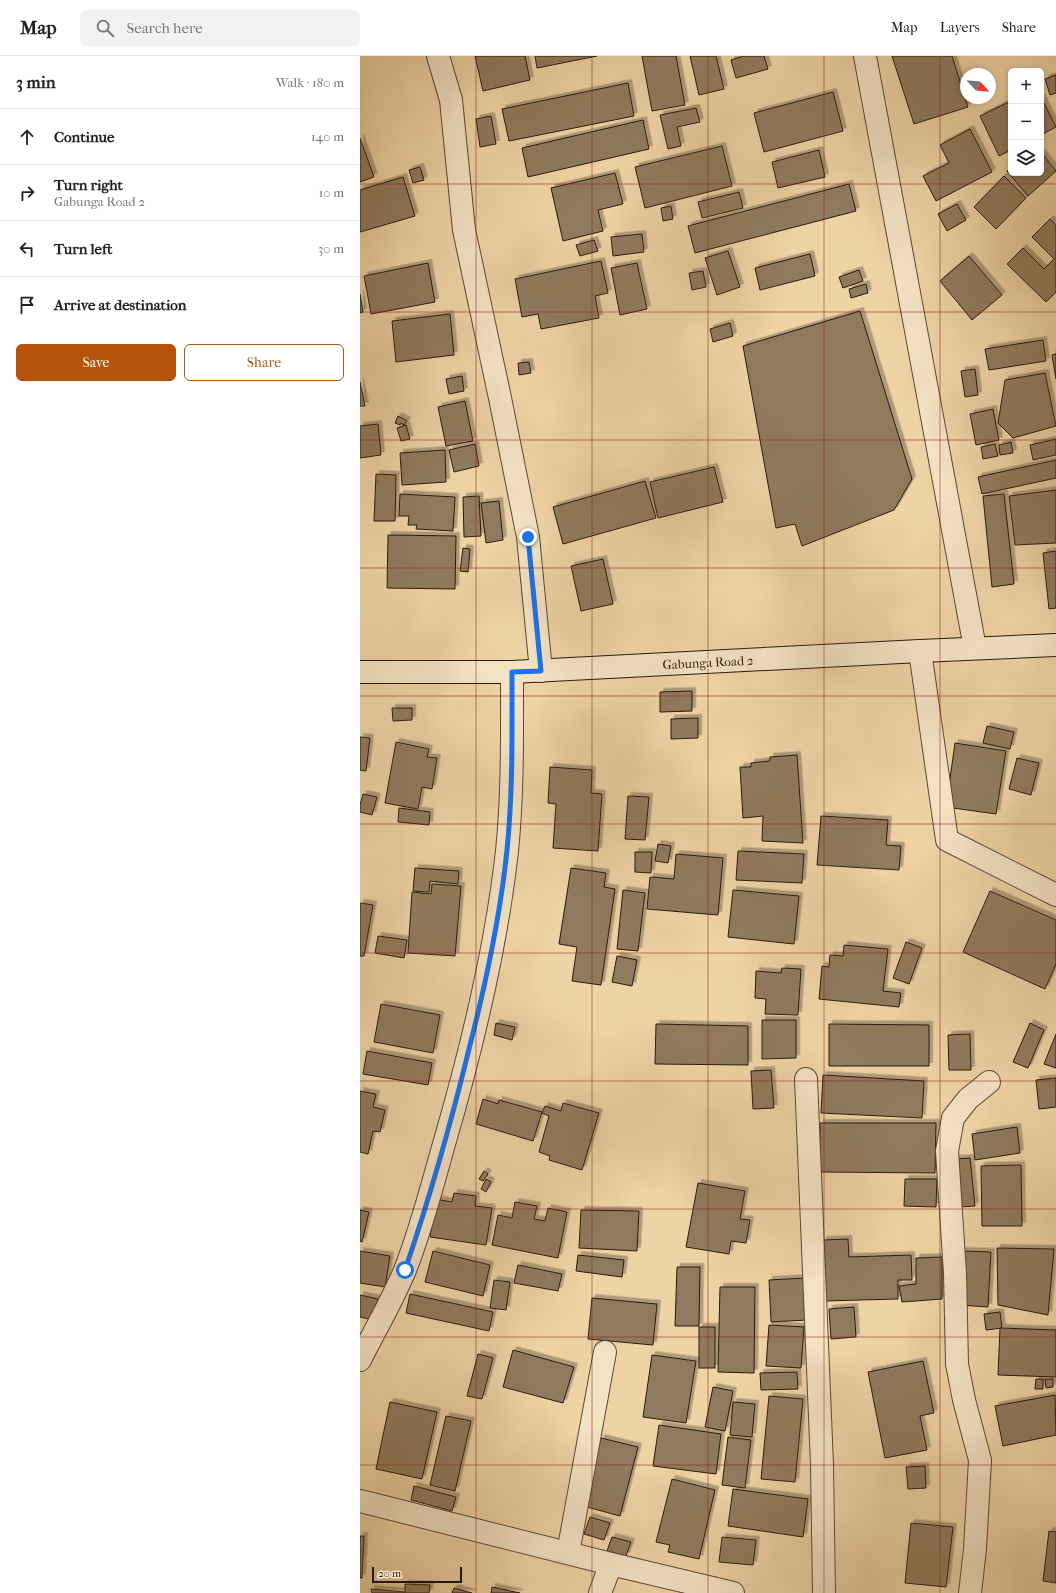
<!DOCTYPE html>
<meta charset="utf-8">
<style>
:root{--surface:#fff;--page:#f2f2f2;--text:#222;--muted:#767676;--line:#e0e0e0;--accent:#b45309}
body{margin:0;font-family:"IM FELL French Canon",serif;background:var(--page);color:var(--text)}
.controls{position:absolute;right:12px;top:12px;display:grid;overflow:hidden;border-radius:6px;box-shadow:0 2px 6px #0003}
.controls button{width:36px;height:36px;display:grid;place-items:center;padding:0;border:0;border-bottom:1px solid var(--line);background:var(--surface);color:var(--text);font:20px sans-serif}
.compass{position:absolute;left:600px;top:12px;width:36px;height:36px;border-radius:50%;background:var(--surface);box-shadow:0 2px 6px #0003;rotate:116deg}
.scale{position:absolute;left:12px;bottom:10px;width:90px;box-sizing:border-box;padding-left:4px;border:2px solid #2b190f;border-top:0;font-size:11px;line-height:14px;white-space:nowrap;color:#2b190f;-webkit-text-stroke:3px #f4e2c4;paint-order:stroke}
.stop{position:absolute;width:12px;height:12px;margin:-9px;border:3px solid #1a73e8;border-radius:50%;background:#fff}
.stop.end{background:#1a73e8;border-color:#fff;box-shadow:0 1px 4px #0008}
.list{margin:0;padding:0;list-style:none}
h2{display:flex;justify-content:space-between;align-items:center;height:52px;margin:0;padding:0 16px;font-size:17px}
h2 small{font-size:13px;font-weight:400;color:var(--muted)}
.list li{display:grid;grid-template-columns:26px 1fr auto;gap:12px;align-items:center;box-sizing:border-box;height:56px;padding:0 16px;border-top:1px solid var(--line)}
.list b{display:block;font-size:15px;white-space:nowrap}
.list p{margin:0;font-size:13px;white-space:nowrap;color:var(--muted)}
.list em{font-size:13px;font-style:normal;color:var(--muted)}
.actions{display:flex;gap:8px;padding:12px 16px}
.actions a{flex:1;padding:9px 0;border:1px solid var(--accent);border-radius:6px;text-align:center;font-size:14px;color:var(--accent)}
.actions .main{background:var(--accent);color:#fff}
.icon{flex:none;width:22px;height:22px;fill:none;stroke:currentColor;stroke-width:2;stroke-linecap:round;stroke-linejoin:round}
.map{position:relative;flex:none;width:696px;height:1537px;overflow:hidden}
header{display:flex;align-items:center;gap:24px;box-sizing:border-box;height:56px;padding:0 20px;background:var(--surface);border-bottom:1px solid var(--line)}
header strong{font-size:19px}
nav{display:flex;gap:22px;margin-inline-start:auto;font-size:14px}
.search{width:280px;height:36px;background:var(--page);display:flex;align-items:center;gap:10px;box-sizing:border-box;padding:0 14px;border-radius:6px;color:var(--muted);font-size:15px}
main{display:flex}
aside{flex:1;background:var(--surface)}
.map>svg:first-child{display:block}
</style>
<header>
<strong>Map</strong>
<div class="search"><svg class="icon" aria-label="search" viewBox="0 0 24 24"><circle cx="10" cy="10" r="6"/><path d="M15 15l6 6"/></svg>Search here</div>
<nav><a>Map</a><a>Layers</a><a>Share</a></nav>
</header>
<main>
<aside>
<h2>3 min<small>Walk · 180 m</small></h2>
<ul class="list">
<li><svg class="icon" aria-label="ahead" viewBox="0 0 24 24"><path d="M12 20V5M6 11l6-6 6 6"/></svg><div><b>Continue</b></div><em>140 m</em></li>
<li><svg class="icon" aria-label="right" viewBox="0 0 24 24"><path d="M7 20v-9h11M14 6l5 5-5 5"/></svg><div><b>Turn right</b><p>Gabunga Road 2</p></div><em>10 m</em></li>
<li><svg class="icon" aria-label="left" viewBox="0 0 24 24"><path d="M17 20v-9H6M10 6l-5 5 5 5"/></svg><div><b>Turn left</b></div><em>30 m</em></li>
<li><svg class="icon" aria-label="arrive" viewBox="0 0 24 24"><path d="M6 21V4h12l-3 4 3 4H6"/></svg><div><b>Arrive at destination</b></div></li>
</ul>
<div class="actions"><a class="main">Save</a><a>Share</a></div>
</aside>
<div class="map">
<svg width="696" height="1537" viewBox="0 0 696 1537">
<defs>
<filter id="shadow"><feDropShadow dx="3.5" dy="-3.5" stdDeviation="0" flood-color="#0004"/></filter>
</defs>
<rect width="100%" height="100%" fill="#eed3a5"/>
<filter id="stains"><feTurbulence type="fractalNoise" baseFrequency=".005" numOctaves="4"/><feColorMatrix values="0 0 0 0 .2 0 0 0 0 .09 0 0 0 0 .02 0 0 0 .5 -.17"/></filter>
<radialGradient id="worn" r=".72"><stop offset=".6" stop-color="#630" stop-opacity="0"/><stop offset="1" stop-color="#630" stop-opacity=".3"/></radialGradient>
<!-- building -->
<g fill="#907a5d" stroke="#2b190f" filter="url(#shadow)">
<path d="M115 0H165L170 24 123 35Z"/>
<path d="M175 0H237L177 12Z"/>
<path d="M282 0H316L325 49 292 55Z"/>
<path d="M330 0H356L364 33 339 39Z"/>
<path d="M384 0H404L408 13 376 22 371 4Z"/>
<path d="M532 0H592L608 51 554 68Z"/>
<path d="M696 19V37L690 39 685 23Z"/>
<path d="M268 27 274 60 149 85 142 53Z"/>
<path d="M473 36 483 75 404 96 394 57Z"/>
<path d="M681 41 696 71 681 79Z"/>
<path d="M651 45V94L639 100 620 60Z"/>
<path d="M336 52 340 66 317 71 321 90 308 93 300 59Z"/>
<path d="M131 60 136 88 120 91 116 63Z"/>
<path d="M283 64 289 93 168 121 162 92Z"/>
<path d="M610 73 632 116 576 145 563 120 589 107 580 89Z"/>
<path d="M0 82 14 121 0 126Z"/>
<path d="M362 90 372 130 285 152 275 111Z"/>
<path d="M459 94 465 121 418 132 412 106Z"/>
<path d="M681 96 696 115 668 140 647 115 651 111V117H681Z"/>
<path d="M60 111 64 124 53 127 49 114Z"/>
<path d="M255 117 263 148 238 154 243 175 203 185 191 132Z"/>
<path d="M644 120 666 142 636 173 614 151Z"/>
<path d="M43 121 55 160 0 176V134Z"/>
<path d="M489 128 496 155 335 197 328 170Z"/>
<path d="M379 136 383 152 342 162 338 146Z"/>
<path d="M597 148 606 164 587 175 578 158Z"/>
<path d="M311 150 313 163 303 165 301 152Z"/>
<path d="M690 163 696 169V236L686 246 647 208 663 192 684 213 694 203 672 181Z"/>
<path d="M282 178 284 196 253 200 251 181Z"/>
<path d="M234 184 238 195 220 200 216 189Z"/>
<path d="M368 195 380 231 357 239 345 202Z"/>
<path d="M450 198 455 220 400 234 395 212Z"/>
<path d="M609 200 642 239 612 264 580 225Z"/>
<path d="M241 205 248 237 235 240 239 262 181 273 178 258 162 261 155 223Z"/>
<path d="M68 207 75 246 11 258 4 220Z"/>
<path d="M277 207 287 253 260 259 251 212Z"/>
<path d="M499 214 503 225 483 232 479 221Z"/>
<path d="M343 215 346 231 332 234 329 217Z"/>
<path d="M506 228 508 237 491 242 489 233Z"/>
<path d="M0 238 3 256 0 257Z"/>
<path d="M500 255 552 423 534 454 442 490 435 468 416 472 383 290Z"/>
<path d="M90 258 94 299 36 306 32 265Z"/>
<path d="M370 267 373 280 353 286 350 273Z"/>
<path d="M683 284 686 305 629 314 625 293Z"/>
<path d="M696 298V323L692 299Z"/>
<path d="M169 306 171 317 159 319 158 307Z"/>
<path d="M615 313 618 339 605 341 601 315Z"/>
<path d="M685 317 696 370 653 382 638 367 645 324Z"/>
<path d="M102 320 104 335 89 338 86 323Z"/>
<path d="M0 326 5 350H0Z"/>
<path d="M105 345 113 385 86 390 78 351Z"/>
<path d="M633 353 639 384 616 389 610 358Z"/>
<path d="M38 360 47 365 44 369 41 367 40 369 35 367Z"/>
<path d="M18 368 21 399 0 402V370Z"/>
<path d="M46 369 50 383 41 385 37 372Z"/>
<path d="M696 383V399L673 404 670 389Z"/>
<path d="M651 386 653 397 640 399 639 389Z"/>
<path d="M115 388 119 410 94 416 89 394Z"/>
<path d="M635 388 638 400 623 403 621 391Z"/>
<path d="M85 394 86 426 42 429 40 397Z"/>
<path d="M696 404V422L622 438 618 421Z"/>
<path d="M354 411 363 446 298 462 290 426Z"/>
<path d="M16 418 36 419 35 465H14Z"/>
<path d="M285 425 296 462 203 488 193 451Z"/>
<path d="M696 434V487L655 489 649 440Z"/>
<path d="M40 438 95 441 93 475 56 473 57 469H48L49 460H39Z"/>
<path d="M644 438 654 528 632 531 623 440Z"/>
<path d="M119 440 121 480 104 481 103 441Z"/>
<path d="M139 445 143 484 126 487 121 447Z"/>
<path d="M28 479 96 480 95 533 27 532Z"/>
<path d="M103 492 110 493 108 516 100 515Z"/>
<path d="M696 495V552L689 553 683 497Z"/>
<path d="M243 503 253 548 221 555 211 510Z"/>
<path d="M332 635V655L300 656V636Z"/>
<path d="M32 652H52V664L33 665Z"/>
<path d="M338 662V682L311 683V663Z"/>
<path d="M627 670 654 676 650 693 623 687Z"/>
<path d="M0 681 10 682 6 715 0 714Z"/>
<path d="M36 686 69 693 67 701 77 702 72 733 62 731 58 753 25 747Z"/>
<path d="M595 687 646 695 636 758 586 751Z"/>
<path d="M437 699 443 787 402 785 403 760 383 762 380 711H391V707L410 705V701Z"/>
<path d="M657 702 679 707 671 739 649 733Z"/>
<path d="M190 711 232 714 231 737 242 738 238 795 193 792 196 748 188 747Z"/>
<path d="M3 738 17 741 12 759 0 756V749Z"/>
<path d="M268 740 289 741 285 784 265 783Z"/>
<path d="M39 752 70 756 69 769 38 766Z"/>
<path d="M461 760 528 764 526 789 541 790 539 814 457 809Z"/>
<path d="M298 788 311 790 308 807 295 805Z"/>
<path d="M378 795 444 798 442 827 376 824Z"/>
<path d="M275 796H292L291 817 275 816Z"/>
<path d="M316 798 363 802 358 859 287 853 290 821 314 823Z"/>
<path d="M55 812 99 815 98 828 70 825 69 836 53 835Z"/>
<path d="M211 812 246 817 244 831 255 833 241 929 212 925 217 891 199 888Z"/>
<path d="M72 828 101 830 95 900 48 897 52 836 71 838Z"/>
<path d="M263 834 285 837 278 895 257 893Z"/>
<path d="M373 834 439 840 434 888 368 881Z"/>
<path d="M630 835 696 864V908L685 933 603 896Z"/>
<path d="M0 847 13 849 4 900H0Z"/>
<path d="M18 880 47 884 44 902 15 897Z"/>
<path d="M546 886 562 892 549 928 533 922Z"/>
<path d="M484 889 528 893 523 935 541 937 539 951 459 943 462 910 469 911 470 899 483 900Z"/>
<path d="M257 900 277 904 272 930 252 926Z"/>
<path d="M422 912 441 913 438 959 405 958 406 943 395 942 396 915 421 917Z"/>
<path d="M21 948 80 959 73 997 14 986Z"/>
<path d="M402 964H436V1002L402 1003Z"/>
<path d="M136 967 155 971 152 984 134 979Z"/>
<path d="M670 967 684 974 668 1012 653 1006Z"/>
<path d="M296 968 388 970V1009L295 1008Z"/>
<path d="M469 968 569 969V1010H469Z"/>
<path d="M610 978 611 1014H589L588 979Z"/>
<path d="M696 978V1012L684 1008Z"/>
<path d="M7 995 72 1007 68 1029 3 1018Z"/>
<path d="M411 1014 414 1052 393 1053 391 1015Z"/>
<path d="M463 1019 564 1025 562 1062 461 1057Z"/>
<path d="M696 1022V1051L679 1053 676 1024Z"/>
<path d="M0 1035 16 1038 13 1051 25 1054 20 1076 13 1075 8 1098 0 1096Z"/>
<path d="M123 1043 138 1048 139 1044 182 1056 173 1085 116 1068Z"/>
<path d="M203 1047 239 1057 222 1114 189 1104 190 1100 179 1096 189 1060 182 1057 185 1050 201 1055Z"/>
<path d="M460 1067H576L575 1117 460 1116Z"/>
<path d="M657 1071 660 1097 615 1104 612 1078Z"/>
<path d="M610 1102 615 1150 600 1151 595 1103Z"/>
<path d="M661 1109 662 1170H622L621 1110Z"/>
<path d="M124 1115 128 1118 123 1125 119 1123Z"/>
<path d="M126 1123 131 1126 126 1136 121 1133Z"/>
<path d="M545 1123H577L576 1151 544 1150Z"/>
<path d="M338 1127 385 1135 380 1163 390 1164 386 1187 371 1185 369 1198 326 1191Z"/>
<path d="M94 1137 116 1140 115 1150 132 1152 126 1189 70 1181 75 1143 92 1146Z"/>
<path d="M155 1146 177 1150 174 1163 185 1165 188 1152 207 1156 198 1202 132 1189 138 1159 152 1162Z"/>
<path d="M0 1154 9 1156 2 1186 0 1185Z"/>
<path d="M221 1154 279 1155 277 1195 219 1192Z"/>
<path d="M488 1183 489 1201 551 1199 552 1224H538V1243L464 1245 463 1184Z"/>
<path d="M637 1192 694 1193 688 1259 638 1249Z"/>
<path d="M0 1195 30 1200 25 1231 0 1227Z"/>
<path d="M73 1195 130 1209 123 1240 65 1226Z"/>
<path d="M602 1195 631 1196 628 1251 599 1249Z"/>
<path d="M218 1199 264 1204 262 1221 216 1215Z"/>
<path d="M582 1201V1243L542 1246 539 1230 556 1228V1202Z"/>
<path d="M158 1209 202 1218 198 1235 154 1227Z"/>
<path d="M317 1211H340L339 1270H315Z"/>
<path d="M446 1222 447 1264 411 1266 409 1224Z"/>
<path d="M134 1224 150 1226 146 1254 130 1252Z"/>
<path d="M360 1231H395L394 1317 358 1316Z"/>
<path d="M50 1238 133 1256 129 1275 46 1257Z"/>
<path d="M0 1239 18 1243 13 1264 0 1261Z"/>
<path d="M232 1242 297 1248 293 1289 228 1283Z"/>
<path d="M494 1251 496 1281 471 1283 469 1253Z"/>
<path d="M640 1256 642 1272 626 1274 624 1258Z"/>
<path d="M409 1269 444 1271 441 1312 406 1310Z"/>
<rect x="339" y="1271" width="16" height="41"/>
<path d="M640 1272 696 1274V1321L638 1319Z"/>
<path d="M153 1294 214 1311 203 1347 143 1331Z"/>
<path d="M118 1298 133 1302 122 1343 107 1340Z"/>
<path d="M292 1299 336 1305 326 1367 283 1361Z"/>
<path d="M563 1305 574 1357 560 1360 567 1394 525 1402 508 1316Z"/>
<path d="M437 1316 438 1333 401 1334 400 1317Z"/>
<path d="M676 1323H683V1333H675Z"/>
<path d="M685 1323H693V1331L686 1332Z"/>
<path d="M353 1331 373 1335 365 1375 345 1371Z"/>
<path d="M695 1339 696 1379 643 1390 635 1350Z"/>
<path d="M409 1340 443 1343 435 1426 401 1423Z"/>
<path d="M30 1346 77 1356 62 1423 16 1413Z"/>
<path d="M373 1346 395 1348 392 1381 370 1379Z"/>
<path d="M86 1360 111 1365 95 1435 70 1429Z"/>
<path d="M299 1369 361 1378 356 1418 293 1410Z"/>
<path d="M368 1381 391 1384 385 1432 362 1429Z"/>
<path d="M241 1382 278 1391 260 1460 223 1450Z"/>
<path d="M565 1410 566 1432 548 1433 546 1411Z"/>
<path d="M312 1423 355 1434 339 1503 308 1496 310 1489 296 1486Z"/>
<path d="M54 1430 96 1441 92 1455 51 1444Z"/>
<path d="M373 1433 448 1443 443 1481 368 1470Z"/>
<path d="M230 1461 250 1467 244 1484 224 1478Z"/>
<path d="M551 1467 593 1471 586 1531 545 1527Z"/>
<path d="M689 1475 696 1476V1527L683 1525Z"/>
<path d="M0 1480H4L2 1522H0Z"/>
<path d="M252 1481 271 1486 266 1500 247 1495Z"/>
<path d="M362 1481 396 1484 393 1509 359 1506Z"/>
<path d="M45 1528 70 1529 69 1537H12L11 1533 45 1536Z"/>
<path d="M132 1531 160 1537H131Z"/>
<path d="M94 1532 112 1537H92Z"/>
</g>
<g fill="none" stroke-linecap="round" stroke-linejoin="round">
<!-- street casing -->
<g stroke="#5c4834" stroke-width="24">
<g id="street">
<path d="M78 0 91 44 104 174 140 342 168 481 181 615"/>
<path d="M505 0 615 592"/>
<path d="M560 595 587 784 696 839"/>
<path d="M446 1023 462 1409 464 1537"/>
<path d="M0 1304C15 1274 32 1245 45 1214 61 1174 72 1130 84 1088 112 992 136 894 147 795 153 736 152 676 152 616"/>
<path d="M0 1445 251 1508 373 1537"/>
<path d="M208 1497 245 1296"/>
<path d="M240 1537 251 1508"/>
<path d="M610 1537 615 1493 620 1404 604 1344 597 1308 595 1217 587 1095 593 1062 608 1043 629 1026"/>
</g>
</g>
<!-- secondary casing -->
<g stroke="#2b190f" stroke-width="24">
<path id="secondary" d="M0 616H152L560 595 696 589"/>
</g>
<!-- street -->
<use href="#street" stroke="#f4e2c4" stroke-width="22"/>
<!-- secondary -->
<use href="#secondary" stroke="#f4e2c4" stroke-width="22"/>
</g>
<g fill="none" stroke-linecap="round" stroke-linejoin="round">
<!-- route -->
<path stroke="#1a73e8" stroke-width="5" d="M45 1214C70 1141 91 1067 109 993 126 927 140 862 147 794 153 735 152 676 152 616L181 615 168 481"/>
</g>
<!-- grid -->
<path fill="none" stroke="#8f2418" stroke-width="1" stroke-opacity="0.55" d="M116 0V1537M232 0V1537M348 0V1537M464 0V1537M580 0V1537M0 128H696M0 256H696M0 384H696M0 512H696M0 640H696M0 768H696M0 897H696M0 1025H696M0 1153H696M0 1281H696M0 1409H696"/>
<g text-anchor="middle" stroke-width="4" stroke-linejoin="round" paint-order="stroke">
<!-- street labels -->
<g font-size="13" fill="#2b190f" stroke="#f4e2c4">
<text transform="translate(348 606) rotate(-3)" y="5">Gabunga Road 2</text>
</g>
</g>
<rect width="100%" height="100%" filter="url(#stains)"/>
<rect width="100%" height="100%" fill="url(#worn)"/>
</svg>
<div class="controls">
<button>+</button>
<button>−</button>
<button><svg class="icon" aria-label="layers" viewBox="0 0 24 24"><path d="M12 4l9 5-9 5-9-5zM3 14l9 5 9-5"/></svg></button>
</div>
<svg class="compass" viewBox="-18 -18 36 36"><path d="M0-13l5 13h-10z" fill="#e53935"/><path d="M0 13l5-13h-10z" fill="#767676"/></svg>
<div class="scale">20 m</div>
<div class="stop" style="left:45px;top:1214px"></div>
<div class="stop end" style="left:168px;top:481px"></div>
</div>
</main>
